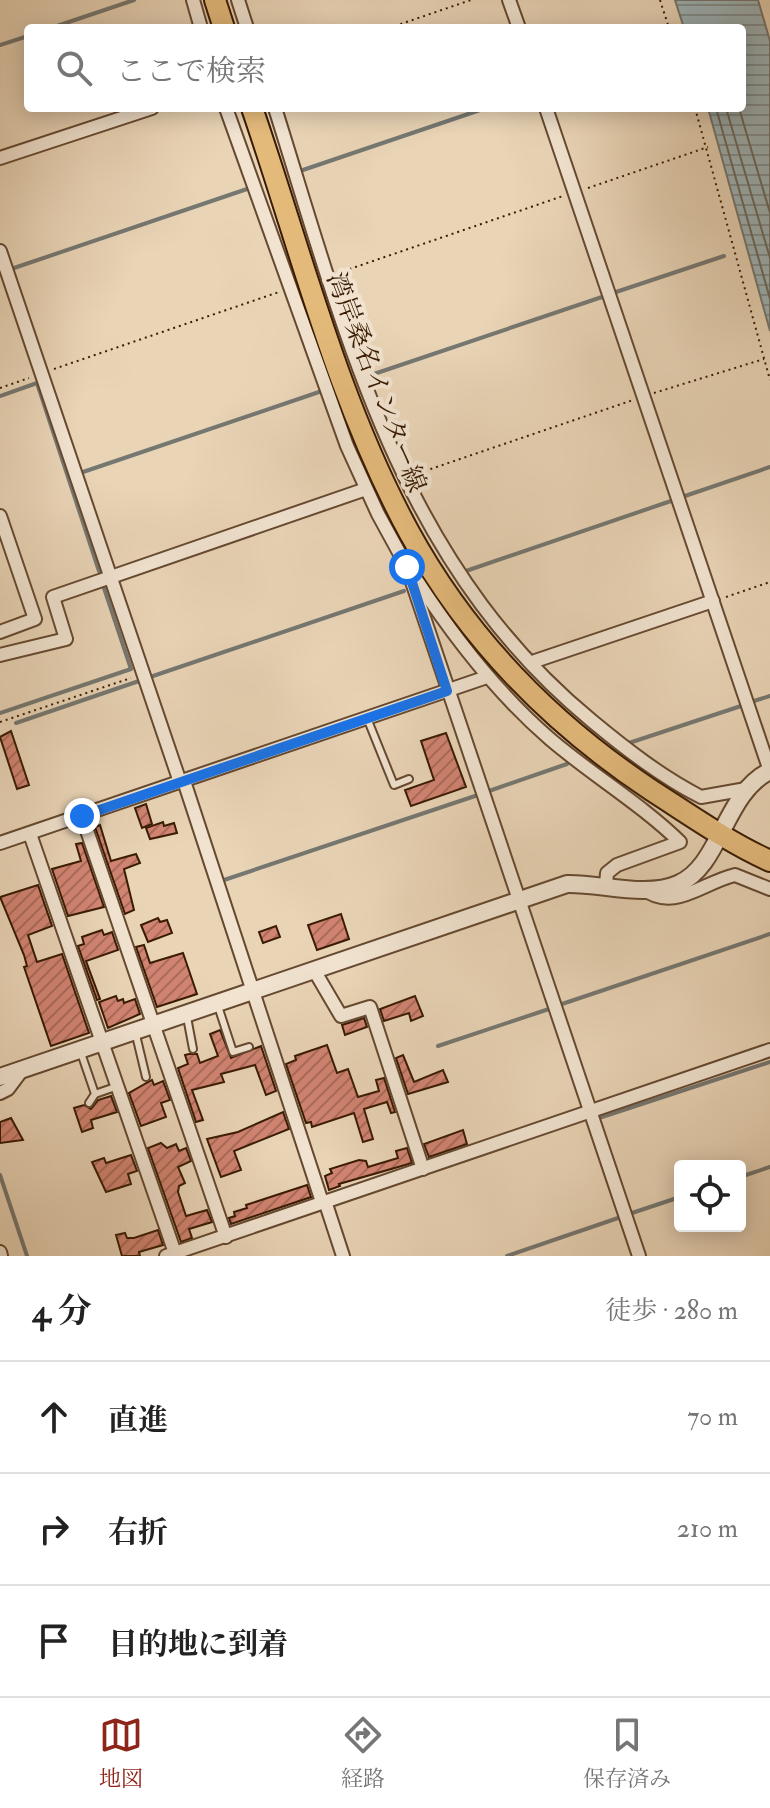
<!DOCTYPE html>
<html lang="ja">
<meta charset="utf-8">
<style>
:root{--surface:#fff;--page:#f2f2f2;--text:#222;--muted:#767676;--line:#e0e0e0;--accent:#8f2418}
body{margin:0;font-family:"IM FELL Double Pica","Noto Serif JP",serif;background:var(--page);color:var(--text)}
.controls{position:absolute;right:24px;bottom:24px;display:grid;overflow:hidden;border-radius:8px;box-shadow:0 4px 20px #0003}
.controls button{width:72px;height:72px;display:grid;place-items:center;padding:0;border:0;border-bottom:2px solid var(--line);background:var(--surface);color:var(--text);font:40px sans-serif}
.stop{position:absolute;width:24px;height:24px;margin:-18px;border:6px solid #1a73e8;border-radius:50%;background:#fff}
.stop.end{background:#1a73e8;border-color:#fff;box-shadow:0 2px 8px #0008}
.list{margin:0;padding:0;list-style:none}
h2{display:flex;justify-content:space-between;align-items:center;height:104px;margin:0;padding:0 32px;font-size:34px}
h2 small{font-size:26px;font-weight:400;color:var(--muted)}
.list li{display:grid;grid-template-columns:52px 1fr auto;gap:24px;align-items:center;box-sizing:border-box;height:112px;padding:0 32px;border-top:2px solid var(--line)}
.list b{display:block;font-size:30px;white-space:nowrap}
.list em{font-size:26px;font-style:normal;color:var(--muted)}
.icon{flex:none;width:44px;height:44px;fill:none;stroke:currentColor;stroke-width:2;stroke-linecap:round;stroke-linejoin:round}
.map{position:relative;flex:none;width:770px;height:1256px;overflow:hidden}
.search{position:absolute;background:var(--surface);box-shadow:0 4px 20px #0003;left:24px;right:24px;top:24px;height:88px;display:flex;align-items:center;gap:20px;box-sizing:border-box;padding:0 28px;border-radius:8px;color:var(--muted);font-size:30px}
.sheet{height:440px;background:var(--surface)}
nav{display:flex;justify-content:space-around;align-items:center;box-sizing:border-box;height:112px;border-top:2px solid var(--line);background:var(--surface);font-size:22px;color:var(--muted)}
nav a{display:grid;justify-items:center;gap:4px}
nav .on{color:var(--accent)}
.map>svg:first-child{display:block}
</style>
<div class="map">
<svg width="770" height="1256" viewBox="0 0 770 1256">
<defs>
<pattern id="water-rules" width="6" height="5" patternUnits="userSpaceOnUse" patternTransform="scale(2)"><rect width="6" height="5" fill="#9db5ba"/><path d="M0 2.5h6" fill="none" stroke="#819295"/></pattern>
<pattern id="building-hatch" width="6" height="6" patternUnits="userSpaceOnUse" patternTransform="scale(2)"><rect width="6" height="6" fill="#d18472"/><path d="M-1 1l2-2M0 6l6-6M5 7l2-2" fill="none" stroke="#ab6b5b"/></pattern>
</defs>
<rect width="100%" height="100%" fill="#e9d4b6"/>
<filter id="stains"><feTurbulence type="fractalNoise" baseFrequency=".0025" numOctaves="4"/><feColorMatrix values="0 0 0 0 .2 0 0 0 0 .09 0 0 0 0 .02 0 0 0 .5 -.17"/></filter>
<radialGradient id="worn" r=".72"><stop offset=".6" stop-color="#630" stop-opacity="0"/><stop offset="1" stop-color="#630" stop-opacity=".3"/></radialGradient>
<!-- water -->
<path fill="url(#water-rules)" stroke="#757771" stroke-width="2" d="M675 0H758L770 41V331L708 108H742V28H684Z"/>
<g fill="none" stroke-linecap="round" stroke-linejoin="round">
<!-- shore -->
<g stroke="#6b685e" stroke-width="2">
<path d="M716 108 770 299"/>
<path d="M726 108 770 258"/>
<path d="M739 108 770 213"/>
</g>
<!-- stream -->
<g stroke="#757771" stroke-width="4">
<path d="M51 28 134 0"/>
<path d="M0 45 28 36"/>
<path d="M300 171 486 108"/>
<path d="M14 268 250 188"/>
<path d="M616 292 724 256"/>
<path d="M368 376 602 297"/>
<path d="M0 396 37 383 99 571"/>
<path d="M83 472 322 391"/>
<path d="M685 496 770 467"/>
<path d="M463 572 671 501"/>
<path d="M153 676 404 591"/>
<path d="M754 701 770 696"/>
<path d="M0 713 131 669 104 588"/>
<path d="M16 723 139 681"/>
<path d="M629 743 741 706"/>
<path d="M489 791 567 764"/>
<path d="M221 881 478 795"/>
<path d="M562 1004 770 934"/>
<path d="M438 1046 549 1009"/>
<path d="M599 1118 770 1062"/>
<path d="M0 1175 27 1256"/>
<path d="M740 1177 770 1167"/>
<path d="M632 1213 680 1197"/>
<path d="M507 1256 621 1217"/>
</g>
</g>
<!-- building -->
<g fill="url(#building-hatch)" stroke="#391b03" stroke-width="2">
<path d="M11 731 29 785 17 789 0 737Z"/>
<path d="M446 733 466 787 411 806 405 790 434 780 421 741Z"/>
<path d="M146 804 152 824 142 828 135 808Z"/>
<path d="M163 822 164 826 174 823 177 833 150 839 146 828Z"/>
<path d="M100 825 111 861 136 854 140 863 124 869 134 910 125 914 95 827Z"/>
<path d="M82 843 104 907 68 916 52 869 81 861 76 844Z"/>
<path d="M38 885 52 926 28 935 37 962 62 954 89 1033 51 1046 24 967 27 966 24 955 0 897Z"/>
<path d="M341 914 349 939 317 950 308 925Z"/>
<path d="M158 918 160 922 167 920 172 933 148 942 141 925Z"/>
<path d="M276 926 280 937 263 943 259 932Z"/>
<path d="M102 930 104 935 112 932 118 950 86 961 100 999 97 1000 78 946 84 944 82 937Z"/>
<path d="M144 945 150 963 183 953 197 994 157 1007 136 947Z"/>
<path d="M116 996 118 1001 123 999 124 1003 135 999 140 1014 108 1028 99 1002Z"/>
<path d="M415 996 423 1016 411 1021 409 1013 384 1021 380 1009Z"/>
<path d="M364 1018 367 1027 345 1035 342 1025Z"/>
<path d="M220 1030 231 1058 261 1046 276 1091 266 1095 255 1065 221 1074 224 1082 192 1090 203 1120 196 1122 178 1068 188 1064 185 1055 189 1054H197L200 1063 218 1056 210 1034Z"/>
<path d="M327 1045 337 1073 348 1069 358 1097 379 1091 376 1080 384 1078 395 1112 391 1113 387 1102 364 1109 373 1139 363 1142 354 1113 312 1127 311 1122 306 1123 286 1064 296 1060 295 1056Z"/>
<path d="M403 1055 414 1082 443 1070 448 1082 408 1094 396 1058Z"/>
<path d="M152 1080 154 1085 163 1081 170 1100 161 1103 166 1117 141 1126 129 1093Z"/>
<path d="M111 1096 117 1112 91 1120 93 1128 82 1132 74 1108 84 1105 91 1109 98 1100Z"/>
<path d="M283 1112 289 1129 234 1151 241 1170 221 1177 207 1139 238 1132Z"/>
<path d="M11 1118 23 1140 0 1143V1122Z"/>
<path d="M463 1130 467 1144 429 1157 424 1144Z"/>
<path d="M161 1143 167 1148 176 1144 179 1151 186 1148 191 1161 178 1167 185 1183 179 1186 178 1192 186 1216 207 1210 212 1222 189 1229 192 1238 181 1242 148 1148Z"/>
<path d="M407 1148 412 1163 339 1184 340 1186 329 1190 325 1176 332 1173 330 1169 359 1160 366 1161 368 1167 398 1158 396 1151Z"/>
<path d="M131 1155 137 1171 128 1174 131 1184 106 1192 92 1162 104 1158 106 1163Z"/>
<path d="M307 1185 311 1197 231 1224 229 1218 235 1216 234 1212 247 1208 246 1205Z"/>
<path d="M158 1230 163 1245 139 1252 140 1256H122L116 1235 125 1233 127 1238H134Z"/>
</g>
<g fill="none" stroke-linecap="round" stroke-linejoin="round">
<!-- service casing -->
<g stroke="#654930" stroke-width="10">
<g id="service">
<path d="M367 718 394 785 409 779"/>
<path d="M217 1003 233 1052 249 1047"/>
<path d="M187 1017 193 1049"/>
<path d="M135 1031 146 1077"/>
<path d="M80 1050 95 1094 89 1103"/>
<path d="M95 1094 118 1086"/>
</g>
</g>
<!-- minor casing -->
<g stroke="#654930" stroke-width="16">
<g id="minor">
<path d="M193 0 201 28"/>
<path d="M238 0 247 28"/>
<path d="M509 0 519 28"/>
<path d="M226 108 347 446 378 514 407 567 639 1256"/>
<path d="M275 108C347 337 399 562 592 721 627 750 662 777 701 797L746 789"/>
<path d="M546 108 770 771"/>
<path d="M0 158 152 108"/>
<path d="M0 251 180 782"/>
<path d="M0 516 35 619 0 632"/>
<path d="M416 579C453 636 498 694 550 739 592 775 641 804 680 842L617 865 607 873 606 885"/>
<path d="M0 655 66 639 53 597 366 489"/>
<path d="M535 661 713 601"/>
<path d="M184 781 322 1202"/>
<path d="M82 816 226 1237"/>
<path d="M30 834 175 1253"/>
<path d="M0 843 484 678"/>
<path d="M642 888C674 913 701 883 735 875L770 889"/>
<path d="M314 970 341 1016 370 1007 423 1169"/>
<path d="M0 1093 8 1089 23 1069"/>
<path d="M325 1201 343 1256"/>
<path d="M0 1252 1 1256"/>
<path d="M166 1256 770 1050"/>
</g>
</g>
<!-- tertiary casing -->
<g stroke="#654930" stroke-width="20">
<path id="tertiary" d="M0 1077 567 884C600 883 646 898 678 884 721 866 724 793 770 771"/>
</g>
<!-- primary casing -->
<g stroke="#391b03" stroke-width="24">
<g id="primary">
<path d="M215 0 224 28"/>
<path d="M252 108C301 250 337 400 409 532 467 638 552 724 651 790 690 815 728 842 770 861"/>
</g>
</g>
<!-- path -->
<g stroke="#391b03" stroke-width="2" stroke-dasharray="2 4" stroke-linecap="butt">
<path d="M660 0 669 28"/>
<path d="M389 28 471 0"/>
<path d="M695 108 770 380"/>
<path d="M588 188 708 147"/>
<path d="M338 273 563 196"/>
<path d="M54 369 279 292"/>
<path d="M0 388 29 378"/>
<path d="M654 393 764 359"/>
<path d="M419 473 633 400"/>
<path d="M726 597 770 582"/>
<path d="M0 722 131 678"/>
</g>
<!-- service -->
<use href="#service" stroke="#f1e3d0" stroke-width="6"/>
<!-- minor -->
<use href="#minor" stroke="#f1e3d0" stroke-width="12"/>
<!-- tertiary -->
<use href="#tertiary" stroke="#f1e3d0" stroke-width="16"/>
<!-- primary -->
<use href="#primary" stroke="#e4ba7b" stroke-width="20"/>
</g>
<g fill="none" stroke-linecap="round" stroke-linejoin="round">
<!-- route -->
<path stroke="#1a73e8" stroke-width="10" d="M82 816 447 691 407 567"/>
</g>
<g text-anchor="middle" stroke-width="8" stroke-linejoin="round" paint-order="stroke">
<!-- street labels -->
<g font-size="26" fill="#391b03" stroke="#f1e3d0">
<text transform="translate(377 382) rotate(69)" y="9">湾岸桑名インター線</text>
</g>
</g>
<rect width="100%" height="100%" filter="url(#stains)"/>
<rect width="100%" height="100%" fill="url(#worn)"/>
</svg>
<div class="controls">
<button><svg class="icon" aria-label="locate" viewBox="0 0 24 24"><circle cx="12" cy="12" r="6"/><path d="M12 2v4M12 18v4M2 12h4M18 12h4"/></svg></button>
</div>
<div class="stop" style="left:407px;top:567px"></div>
<div class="stop end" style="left:82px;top:816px"></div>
<div class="search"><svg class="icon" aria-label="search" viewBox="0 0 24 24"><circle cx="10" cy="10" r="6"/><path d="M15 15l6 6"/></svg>ここで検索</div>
</div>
<section class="sheet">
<h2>4 分<small>徒歩 · 280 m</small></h2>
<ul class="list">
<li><svg class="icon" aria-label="ahead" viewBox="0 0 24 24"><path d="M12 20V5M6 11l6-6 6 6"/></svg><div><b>直進</b></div><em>70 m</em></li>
<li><svg class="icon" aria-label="right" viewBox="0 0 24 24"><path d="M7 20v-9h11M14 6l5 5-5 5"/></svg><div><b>右折</b></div><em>210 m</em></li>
<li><svg class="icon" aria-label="arrive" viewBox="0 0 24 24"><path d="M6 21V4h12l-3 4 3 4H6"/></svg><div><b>目的地に到着</b></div></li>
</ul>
</section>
<nav>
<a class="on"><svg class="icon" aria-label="map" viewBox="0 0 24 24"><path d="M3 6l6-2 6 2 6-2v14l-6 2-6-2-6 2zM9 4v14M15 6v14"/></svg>地図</a>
<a><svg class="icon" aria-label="directions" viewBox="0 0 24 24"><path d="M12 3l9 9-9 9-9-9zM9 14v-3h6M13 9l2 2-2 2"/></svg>経路</a>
<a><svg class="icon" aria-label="saved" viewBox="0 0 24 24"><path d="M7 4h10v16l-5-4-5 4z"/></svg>保存済み</a>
</nav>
